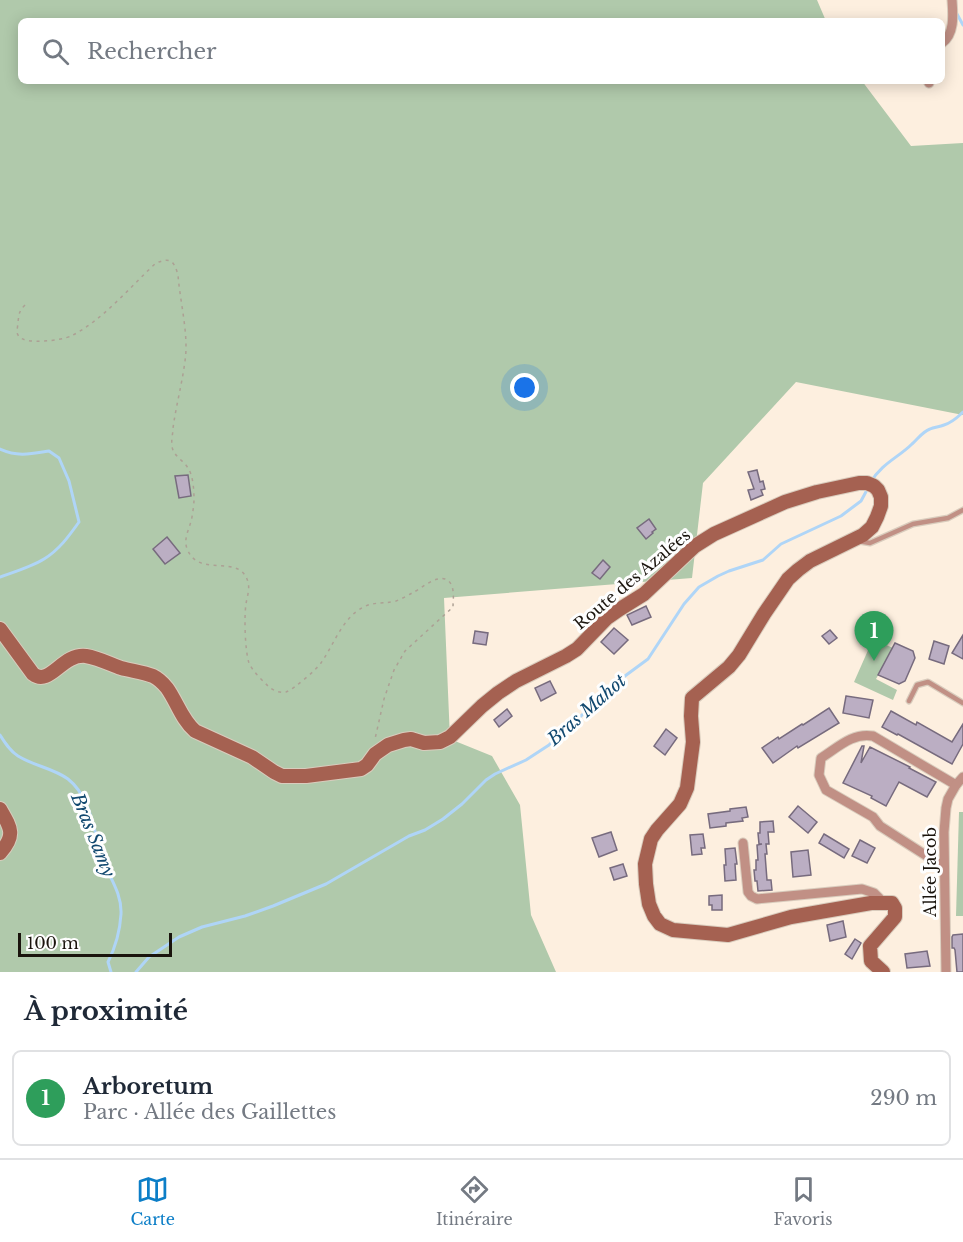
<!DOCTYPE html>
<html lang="fr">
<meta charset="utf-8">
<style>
:root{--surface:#fff;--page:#f2f2f3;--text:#1f2937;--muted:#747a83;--line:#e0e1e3;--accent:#0c7ec7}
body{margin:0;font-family:"Libre Baskerville",serif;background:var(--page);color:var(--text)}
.scale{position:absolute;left:18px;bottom:15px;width:154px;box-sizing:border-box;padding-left:6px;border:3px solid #1a140d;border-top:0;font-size:16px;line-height:21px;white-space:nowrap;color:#1a140d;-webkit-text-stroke:4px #fefefe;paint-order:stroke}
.you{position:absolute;left:525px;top:388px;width:21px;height:21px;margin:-15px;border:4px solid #fff;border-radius:50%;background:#1a73e8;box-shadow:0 0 0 9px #1a73e833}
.badge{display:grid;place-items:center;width:39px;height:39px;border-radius:50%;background:var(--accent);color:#fff;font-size:20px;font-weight:700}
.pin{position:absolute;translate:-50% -50px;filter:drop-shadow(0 2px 3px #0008)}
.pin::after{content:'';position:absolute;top:32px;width:21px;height:18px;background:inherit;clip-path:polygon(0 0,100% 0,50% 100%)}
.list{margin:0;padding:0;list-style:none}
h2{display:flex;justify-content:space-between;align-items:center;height:78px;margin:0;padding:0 24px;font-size:26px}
h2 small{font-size:20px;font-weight:400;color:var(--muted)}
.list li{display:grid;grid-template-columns:39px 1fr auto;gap:18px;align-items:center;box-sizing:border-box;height:96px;margin:0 12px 12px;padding:0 12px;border:2px solid var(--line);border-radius:9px}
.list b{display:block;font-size:22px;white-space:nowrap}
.list p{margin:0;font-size:20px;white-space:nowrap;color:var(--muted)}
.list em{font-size:20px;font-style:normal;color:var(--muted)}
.icon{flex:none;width:33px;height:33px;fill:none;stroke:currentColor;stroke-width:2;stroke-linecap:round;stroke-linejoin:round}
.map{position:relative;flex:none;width:963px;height:972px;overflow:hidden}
.search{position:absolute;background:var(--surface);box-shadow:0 3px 15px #0003;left:18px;right:18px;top:18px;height:66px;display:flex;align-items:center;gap:15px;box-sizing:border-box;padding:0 21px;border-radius:9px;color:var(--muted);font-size:22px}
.sheet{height:186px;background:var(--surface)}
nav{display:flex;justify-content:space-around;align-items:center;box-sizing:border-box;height:84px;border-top:2px solid var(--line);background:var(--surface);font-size:16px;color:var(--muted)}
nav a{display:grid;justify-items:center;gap:3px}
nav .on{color:var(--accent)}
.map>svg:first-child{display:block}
</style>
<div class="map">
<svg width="963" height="972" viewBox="0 0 963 972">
<rect width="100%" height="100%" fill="#fdefdf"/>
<!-- green -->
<g fill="#b0c9ab">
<path d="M0 0H817L826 21H21V81H862L911 146 963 143V415L796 382 703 483 692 578 444 598 450 739 492 756 520 805 531 915 556 972H0Z"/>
<path d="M873 639 893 648 876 679 897 690 893 700 854 682Z"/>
<path d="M959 812H963V916H956Z"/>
</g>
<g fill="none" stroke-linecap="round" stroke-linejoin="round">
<!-- stream -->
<g stroke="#afd5f7" stroke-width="3">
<path d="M957 14 963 25"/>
<path d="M0 449C18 457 30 454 49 451L59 458 69 481 79 522C69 536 59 550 44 559 31 567 14 572 0 577"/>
<path d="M871 482C881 464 899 457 912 444 918 439 922 432 930 429 934 427 939 427 944 425 951 423 957 418 963 412"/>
<path d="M0 735C5 743 10 751 18 756 34 766 53 768 68 779 91 797 94 832 102 858 109 877 122 893 121 914 120 931 115 948 108 962L111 972"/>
<path d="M136 972 149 957 179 937 202 927 245 916 273 906 326 884 409 836 425 830 443 819 462 804 486 780 495 774 526 760 549 745 571 726 610 687 648 659 684 604 699 587 718 576 729 571 763 560 781 544 841 516 861 501 868 488"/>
</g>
</g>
<!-- building -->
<g fill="#bbaec3" stroke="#776b7e" stroke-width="1.5">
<path d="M757 470 760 482 763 481 765 489 761 490 763 495 751 500 748 490 754 489 748 472Z"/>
<path d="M188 475 191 496 179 498 175 476Z"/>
<path d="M649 519 656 529 652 532 653 533 646 539 637 528Z"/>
<path d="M167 537 180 553 165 564 153 549Z"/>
<path d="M603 560 610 567 600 579 592 573Z"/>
<path d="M646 606 651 617 632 625 627 615Z"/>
<path d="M614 628 628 640 614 654 601 642Z"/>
<path d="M830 630 837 638 829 644 822 636Z"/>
<path d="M475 631 488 633 486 645 473 643Z"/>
<path d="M963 635V659L952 653Z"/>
<path d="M934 641 949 646 944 664 929 659Z"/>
<path d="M895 643 913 651 915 658 905 681 899 684 878 675Z"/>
<path d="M550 681 556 693 541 701 535 688Z"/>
<path d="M846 696 873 700 869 718 843 713Z"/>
<path d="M829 708 839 723 798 748 797 746 773 763 762 748 778 737 779 739 802 724 803 725Z"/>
<path d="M507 709 512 716 499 727 494 720Z"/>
<path d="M891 711 916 725 917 722 952 742 963 724V744L952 764 898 734 897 735 882 727Z"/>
<path d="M666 729 677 738 665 755 654 746Z"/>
<path d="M862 746H864L861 763 870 747 910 767 909 768 936 782 927 797 899 782 886 806 871 798 872 796 843 783Z"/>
<path d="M798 806 817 822 808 833 789 817Z"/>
<path d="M746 807 748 817 742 818 743 821 726 823V826L710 828 708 814 730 811V809Z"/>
<path d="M773 821 774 832H768L769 844H766L767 854H765L767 880H771L772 890 758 891 757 881H755L754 870H756V860H758L757 845 762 844H759L758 833H760V822Z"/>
<path d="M611 832 617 850 599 857 592 838Z"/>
<path d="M703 834 705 848H701L702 854 692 855 690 835Z"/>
<path d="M824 834 849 849 844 858 819 843Z"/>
<path d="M860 840 875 848 867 863 852 856Z"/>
<path d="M735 848 737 864H735L736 880 725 881 724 865H726L725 849Z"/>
<path d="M808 850 811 875 793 877 791 852Z"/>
<path d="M623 864 627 876 614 880 610 868Z"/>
<path d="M722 895V910H712V905H709V896Z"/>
<path d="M843 921 846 937 830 941 827 925Z"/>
<path d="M963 934V972H957L955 950 954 948H952V937L953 935Z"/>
<path d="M855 939 861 943 852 959 845 954Z"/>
<path d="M927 951 930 966 907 968 905 954Z"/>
</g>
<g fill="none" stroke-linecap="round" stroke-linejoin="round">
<!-- lane casing -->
<g stroke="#d9ccbd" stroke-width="7">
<g id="lane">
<path d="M858 541 870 543 913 524 948 518 963 510"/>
<path d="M909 701 917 685 928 682 963 703"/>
</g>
</g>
<!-- street casing -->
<g stroke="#d9ccbd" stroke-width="11">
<g id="street">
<path d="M942 43C955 34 953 14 952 0"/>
<path d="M928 81 929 83"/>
<path d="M743 843 748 892 751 896 757 899 862 889 874 893 883 902"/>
<path d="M944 867 880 826 873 817 826 790 819 775 821 758C837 748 853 732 873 736L956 785"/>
<path d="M946 972 944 832 946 808 948 799 956 785 963 777"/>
</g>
</g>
<!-- secondary casing -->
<g stroke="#d9ccbd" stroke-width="16">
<g id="secondary">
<path d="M0 629 33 674C50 687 62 653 86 656 98 658 110 664 121 668 132 671 143 672 153 676 159 679 163 683 167 688 177 702 182 720 195 731L252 757 274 772 282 776H306L361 769 367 765 375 754 388 745 404 740 411 739 424 743 440 742 450 737 482 706 498 693 516 681 566 656 577 649 607 618 620 609 644 594 695 546 714 534 785 502 817 492 859 483H867L874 486 878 490 881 497V506L877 517 872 527 863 535 810 561 798 570 788 579 764 614 739 655 729 667 692 698 691 716 693 742 687 788 680 804 657 830 651 839 645 864 646 884 649 904 654 916 660 924 673 930 728 935 791 917 871 903H892L895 908V917L870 946 871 961 883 972"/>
<path d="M0 809C11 828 16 835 0 853"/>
</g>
</g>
<!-- path -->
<path stroke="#aca094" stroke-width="1.5" stroke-dasharray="3 4.5" stroke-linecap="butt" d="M25 305C19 311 19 314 18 322 18 326 16 332 18 335 23 346 63 340 71 336 102 321 131 286 156 263 171 257 174 261 178 275 180 302 189 335 185 361 182 384 176 406 173 428 173 434 171 440 172 446 173 456 183 460 188 468 193 475 194 490 194 499 194 504 193 511 192 517 190 529 182 539 188 551 201 578 240 553 248 582 250 589 247 597 246 604 244 617 245 651 249 663 253 672 262 680 269 687 274 691 280 693 286 692 294 689 316 670 321 663 333 646 340 624 357 611 372 600 380 605 396 601 401 599 407 596 412 593 421 589 434 576 445 579 456 583 453 599 453 607L405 651 394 670 384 699 375 739"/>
<!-- lane -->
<use href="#lane" stroke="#c19085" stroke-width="4.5"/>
<!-- street -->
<use href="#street" stroke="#c19085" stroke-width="9"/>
<!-- secondary -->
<use href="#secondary" stroke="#a56151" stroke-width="14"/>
</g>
<g text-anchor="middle" stroke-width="6" stroke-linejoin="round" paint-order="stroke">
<!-- street labels -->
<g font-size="16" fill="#1a140d" stroke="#fefefe">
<text transform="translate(632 579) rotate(-40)" y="6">Route des Azalées</text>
<text transform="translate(930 872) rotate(-90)" y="6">Allée Jacob</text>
</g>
<!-- water labels -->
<g font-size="18" font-style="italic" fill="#11486f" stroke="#fefefe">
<text transform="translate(587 710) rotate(-41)" y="6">Bras Mahot</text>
<text transform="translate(93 835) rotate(68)" y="6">Bras Samy</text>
</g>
</g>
</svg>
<div class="scale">100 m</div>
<div class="you"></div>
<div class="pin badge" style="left:874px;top:661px;background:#2e9e5b">1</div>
<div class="search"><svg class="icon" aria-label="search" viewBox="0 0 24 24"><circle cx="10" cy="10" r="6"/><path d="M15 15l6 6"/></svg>Rechercher</div>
</div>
<section class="sheet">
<h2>À proximité<small></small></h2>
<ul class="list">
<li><span class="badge" style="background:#2e9e5b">1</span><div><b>Arboretum</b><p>Parc · Allée des Gaillettes</p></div><em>290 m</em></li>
</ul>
</section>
<nav>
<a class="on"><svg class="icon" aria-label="map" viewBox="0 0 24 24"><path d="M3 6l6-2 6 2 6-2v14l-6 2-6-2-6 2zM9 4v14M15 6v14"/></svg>Carte</a>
<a><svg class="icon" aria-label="directions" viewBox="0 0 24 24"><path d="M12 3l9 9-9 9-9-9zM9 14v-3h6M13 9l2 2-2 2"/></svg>Itinéraire</a>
<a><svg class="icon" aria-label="saved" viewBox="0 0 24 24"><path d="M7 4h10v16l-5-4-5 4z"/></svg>Favoris</a>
</nav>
